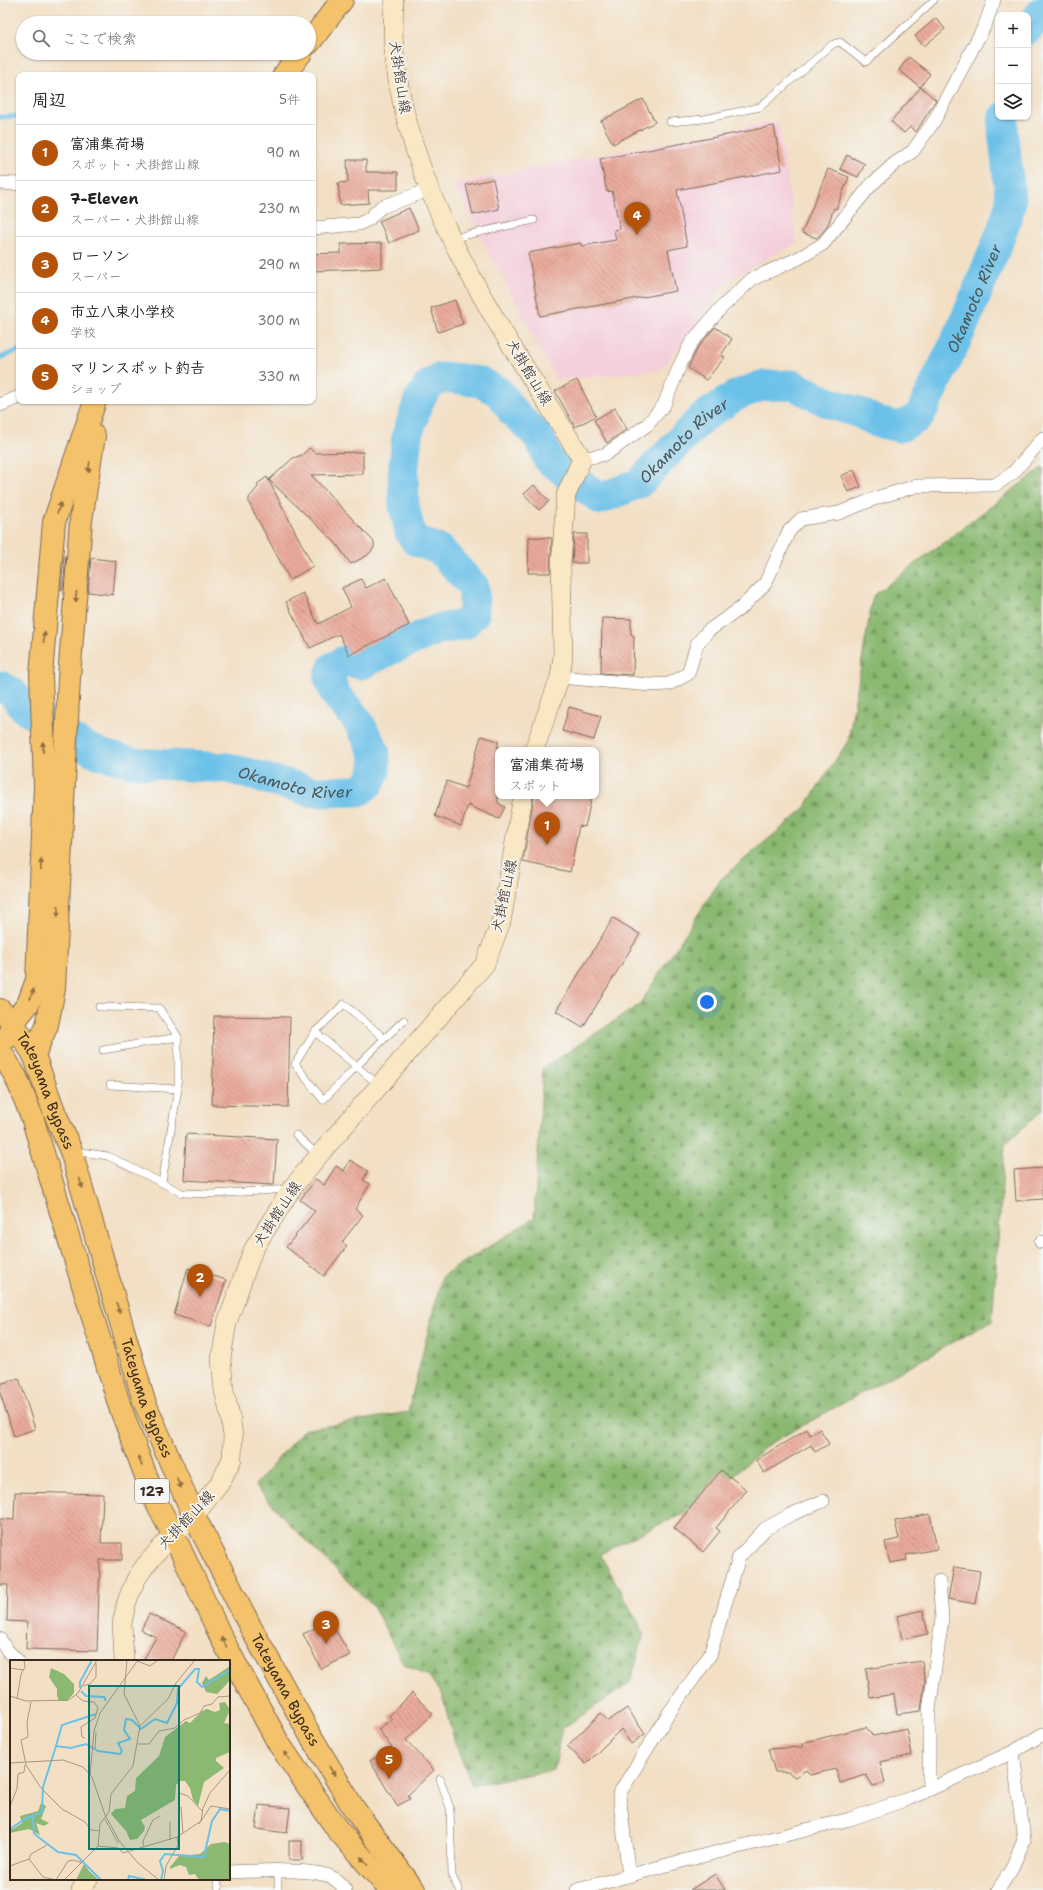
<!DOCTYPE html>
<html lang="ja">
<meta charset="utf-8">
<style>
:root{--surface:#fff;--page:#f2f2f2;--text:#222;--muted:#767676;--line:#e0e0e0;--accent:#b45309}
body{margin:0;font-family:"Shantell Sans","Klee One",sans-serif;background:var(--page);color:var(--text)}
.controls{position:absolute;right:12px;top:12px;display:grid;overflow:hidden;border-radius:8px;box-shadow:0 1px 3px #0004}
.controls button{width:36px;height:36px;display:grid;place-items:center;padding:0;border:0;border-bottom:1px solid var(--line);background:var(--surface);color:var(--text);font:20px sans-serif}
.you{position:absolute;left:707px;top:1002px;width:14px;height:14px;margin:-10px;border:3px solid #fff;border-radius:50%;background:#1a73e8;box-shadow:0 0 0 6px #1a73e833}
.badge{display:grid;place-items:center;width:26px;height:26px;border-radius:50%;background:var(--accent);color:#fff;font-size:13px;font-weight:700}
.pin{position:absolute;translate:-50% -33px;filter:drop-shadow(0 1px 2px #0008)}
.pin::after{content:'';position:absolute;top:21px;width:14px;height:12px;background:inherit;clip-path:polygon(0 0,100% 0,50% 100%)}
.popup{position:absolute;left:495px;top:747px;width:104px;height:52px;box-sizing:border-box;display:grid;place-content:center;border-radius:8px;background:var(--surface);filter:drop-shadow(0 1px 3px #0005);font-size:13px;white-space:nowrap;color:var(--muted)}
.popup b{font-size:15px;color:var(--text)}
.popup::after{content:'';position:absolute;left:50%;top:100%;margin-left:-8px;border:8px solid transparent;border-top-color:var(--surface)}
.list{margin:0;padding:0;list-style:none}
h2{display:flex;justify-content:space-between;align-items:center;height:52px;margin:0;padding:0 16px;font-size:17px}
h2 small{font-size:13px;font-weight:400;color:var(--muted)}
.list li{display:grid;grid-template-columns:26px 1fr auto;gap:12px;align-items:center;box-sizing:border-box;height:56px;padding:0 16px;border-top:1px solid var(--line)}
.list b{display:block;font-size:15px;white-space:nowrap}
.list p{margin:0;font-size:13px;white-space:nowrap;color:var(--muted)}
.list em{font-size:13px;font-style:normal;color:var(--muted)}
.icon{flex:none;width:22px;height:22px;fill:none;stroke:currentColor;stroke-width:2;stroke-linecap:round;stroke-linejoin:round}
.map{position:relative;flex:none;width:1043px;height:1890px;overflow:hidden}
.search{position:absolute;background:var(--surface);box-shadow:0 1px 3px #0004;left:16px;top:16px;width:300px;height:44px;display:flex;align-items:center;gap:10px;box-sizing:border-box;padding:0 14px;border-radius:22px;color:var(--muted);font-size:15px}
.panel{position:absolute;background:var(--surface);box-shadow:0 1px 3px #0004;left:16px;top:72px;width:300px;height:332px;border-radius:8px}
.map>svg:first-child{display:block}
</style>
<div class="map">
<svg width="1043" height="1890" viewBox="0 0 1043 1890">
<defs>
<pattern id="forest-firs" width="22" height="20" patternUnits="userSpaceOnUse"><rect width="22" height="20" fill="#8bb972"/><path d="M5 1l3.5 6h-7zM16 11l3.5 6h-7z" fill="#73975d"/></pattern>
<pattern id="building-back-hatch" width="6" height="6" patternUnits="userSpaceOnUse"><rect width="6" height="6" fill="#eaab9b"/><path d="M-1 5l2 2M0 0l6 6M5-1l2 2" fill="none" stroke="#bf8b7e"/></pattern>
</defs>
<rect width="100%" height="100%" fill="#f6f6f2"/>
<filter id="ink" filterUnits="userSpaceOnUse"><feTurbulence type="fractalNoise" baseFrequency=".025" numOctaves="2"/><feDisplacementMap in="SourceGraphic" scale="8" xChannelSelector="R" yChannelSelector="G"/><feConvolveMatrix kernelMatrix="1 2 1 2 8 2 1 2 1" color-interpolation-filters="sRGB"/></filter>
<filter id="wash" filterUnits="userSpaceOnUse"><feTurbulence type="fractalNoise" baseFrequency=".012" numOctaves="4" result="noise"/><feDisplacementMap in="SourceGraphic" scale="16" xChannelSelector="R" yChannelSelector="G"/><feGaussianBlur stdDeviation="0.9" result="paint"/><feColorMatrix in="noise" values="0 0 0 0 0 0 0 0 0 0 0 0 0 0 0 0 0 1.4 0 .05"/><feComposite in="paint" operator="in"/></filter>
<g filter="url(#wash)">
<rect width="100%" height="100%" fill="#f2dfc4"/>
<!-- built -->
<path fill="#f4cfdc" d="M778 121 797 243 730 279 661 370 556 380 453 184Z"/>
<!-- forest -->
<path fill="url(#forest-firs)" stroke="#637248" d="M1043 467V1110L1005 1144 992 1321 769 1444 694 1510 649 1529 600 1554 644 1633 630 1683 563 1728 554 1770 472 1785 455 1743 442 1695 429 1676 404 1665 373 1606 295 1530 255 1485 303 1430 408 1412 442 1276 534 1218 543 1068 639 1005 721 879 803 810 848 741 873 596Z"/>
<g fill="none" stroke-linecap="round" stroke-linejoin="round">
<!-- stream -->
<g stroke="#6cc1e9" stroke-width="5">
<path d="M0 117 19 116"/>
<path d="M0 358 19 350"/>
</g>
<!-- river -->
<g stroke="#6cc1e9" stroke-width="31">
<path d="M1028 29 1043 11"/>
<path id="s1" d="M0 686 13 693 25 709 83 746 103 755 135 763 228 768 314 792 359 791 369 783 375 771V753L358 721 335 694 329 677 333 667 344 661 362 664 392 649 438 629 463 625 474 614V587L440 550 416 541 410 532 404 506 403 474 407 436 419 400 428 386 441 378H454L480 382 499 392 513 412 538 436 549 460 600 499 639 483 702 418 735 396 761 386 793 385 827 402 862 414 877 422 900 427 919 417 962 328 1001 234 1011 203 1003 129 1004 117"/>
</g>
</g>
<g id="blocks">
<!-- building -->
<g fill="url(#building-back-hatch)">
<path d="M936 18 945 29 924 46 915 36Z"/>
<path d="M909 57 930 74 920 87 899 70Z"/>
<path d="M921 87 936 100 916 132 910 127 904 133 891 121Z"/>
<path d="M643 99 655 122 613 144 601 121Z"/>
<path d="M774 126 782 170 677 190 687 246 668 250 676 291 540 316 528 253 581 243V246L616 240 614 230 620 229 612 191 607 192 600 159Z"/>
<path d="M847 155 865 164 858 177 840 169Z"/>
<path d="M347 160H366V172H398V190H368L369 203 340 205 338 183 348 182Z"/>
<path d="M828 169 849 177 836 209 834 208 827 227 817 238 802 233Z"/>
<path d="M493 179 499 209 473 215 466 185Z"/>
<path d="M409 208 419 230 389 243 379 221Z"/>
<path d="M382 243V268L313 271V254L341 253V244Z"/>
<path d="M455 300 463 324 438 332 431 308Z"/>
<path d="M715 327 732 339 721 355 725 357 706 380 688 368 698 347Z"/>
<path d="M577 380 596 416 575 427 555 391Z"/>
<path d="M615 408 627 429 607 443 594 420Z"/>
<path d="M309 448 315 453 363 452V474L311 475 374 542V548L368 555 351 564 335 542 269 480 293 458 302 455Z"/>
<path d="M854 470 861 487 848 492 841 476Z"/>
<path d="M267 477 313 566 290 580 249 503V498L258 487 257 484Z"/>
<path d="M534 485 549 501 539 510 524 494Z"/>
<path d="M574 534H587V563H572Z"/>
<path d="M529 537 552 538 550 573H528Z"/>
<path d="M64 556H66L63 590H61Z"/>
<path d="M91 558 116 561 113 595 88 592Z"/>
<path d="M386 578 409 625 349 655 339 634 310 648 286 602 303 593 318 624 351 607 342 588 361 579 366 588Z"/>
<path d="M602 618 631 619V635L634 636 633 675 601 673Z"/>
<path d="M569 707 601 716 594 740 562 731Z"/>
<path d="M481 736 498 741V803L505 807 499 819 468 805 461 826 435 816 447 781 466 788Z"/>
<path d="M534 796H592L585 827 579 826 570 872 523 862Z"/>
<path d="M613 918 640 934 583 1027 556 1011Z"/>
<path d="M214 1016 290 1017 288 1107 212 1105Z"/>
<path d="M186 1134 277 1139 274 1185 184 1180Z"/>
<path d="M350 1160 368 1171 363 1180 370 1184 355 1209 363 1215 342 1242 347 1246 324 1276 286 1247 315 1211 300 1200 316 1179 324 1185 336 1166 344 1171Z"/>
<path d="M1043 1168V1199L1016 1201 1014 1170Z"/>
<path d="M188 1268 226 1280 211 1326 174 1315Z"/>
<path d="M19 1378 35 1429 14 1436 0 1393V1384Z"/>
<path d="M807 1429 810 1435 820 1429 829 1444 815 1452 811 1445 764 1473 756 1460Z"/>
<path d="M721 1470 747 1490 716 1528 720 1531 703 1552 674 1528Z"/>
<path d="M15 1492 103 1494 101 1543H122V1560H100L97 1651 26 1649 27 1622 7 1621 8 1585H0V1519L14 1520Z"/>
<path d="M930 1514 937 1549 906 1555 907 1560 890 1563 885 1542 899 1539 895 1521Z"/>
<path d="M954 1567 980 1571 975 1604 948 1599Z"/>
<path d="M923 1610 928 1634 902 1639 897 1616Z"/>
<path d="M149 1614 186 1631 171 1661H143L156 1637 141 1630Z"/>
<path d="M330 1621 350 1655 321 1669 303 1634Z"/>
<path d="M922 1661 925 1682 921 1711 897 1714 894 1694 870 1698 866 1669Z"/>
<path d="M412 1693 433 1714 406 1740 434 1770 408 1795 410 1799 397 1806 370 1761 392 1748 378 1729 392 1719 389 1716Z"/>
<path d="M627 1708 645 1734 631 1744 621 1729 586 1764 567 1746 601 1713 608 1721Z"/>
<path d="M866 1727 873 1736 907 1729 912 1755 880 1762 885 1783 873 1786 866 1775 840 1783 836 1769 810 1775 806 1770 795 1777 788 1772H775L768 1749 803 1747 802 1743Z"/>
<path d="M259 1805 290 1808 287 1833 256 1829Z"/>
<rect x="289" y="1841" width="13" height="19"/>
<path d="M715 1874 725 1890H690Z"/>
</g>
</g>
</g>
<g filter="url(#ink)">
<use href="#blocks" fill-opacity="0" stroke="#7b6958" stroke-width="1"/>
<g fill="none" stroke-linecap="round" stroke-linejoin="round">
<!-- lane casing -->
<g stroke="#7b6958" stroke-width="8">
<g id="lane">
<path d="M670 122 704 119 760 107 833 44 840 42 866 62 934 0"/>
<path d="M453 238 534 220"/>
<path d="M99 1007 159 1008 178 1037"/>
<path d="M315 1032 344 1004 384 1038"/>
<path d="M103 1050 178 1037V1089"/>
<path d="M110 1085 178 1089 162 1182"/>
<path d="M379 1085 315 1032 295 1064 323 1100C350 1073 376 1046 404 1020"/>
<path d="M296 1135 318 1155"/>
<path d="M74 1151 108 1156 182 1193 214 1194 288 1189"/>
<path d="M440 1779 450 1808 452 1876 459 1890"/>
<path d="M217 1879 219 1890"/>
<path d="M278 1890V1872"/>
</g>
</g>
<!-- street casing -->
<g stroke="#7b6958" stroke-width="14">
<g id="street">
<path d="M0 183 19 184"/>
<path d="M313 228 359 224 369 219 381 207 429 190"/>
<path d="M0 405 19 397"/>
<path d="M582 459 606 454 647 425 664 405 680 365 691 343 721 308 752 279 799 258 823 244 871 185 894 164 913 151 934 121 985 25 994 0"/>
<path d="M560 677 650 685 669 684 688 674 697 644 708 631 741 608 765 584 789 531 801 519 839 513 879 497 917 486 995 485 1013 473 1043 438"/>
<path d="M1041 1242H1043"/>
<path d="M0 1639 6 1649 18 1661"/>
<path d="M929 1789V1710L942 1619 939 1581"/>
<path d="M229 1872C252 1871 309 1868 329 1876 336 1879 341 1884 345 1890"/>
<path d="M629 1876 619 1794 669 1713 710 1655 739 1557 765 1529 790 1515 823 1501"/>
<path d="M577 1890 678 1862 850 1819 908 1799 1013 1752 1043 1734"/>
<path d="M998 1890 1011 1870 1024 1840 1013 1752"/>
</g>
</g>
<!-- secondary casing -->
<g stroke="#7b6958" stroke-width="20">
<g id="secondary">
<path d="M394 0C393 20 392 40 395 60 413 208 506 335 582 459L566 495 561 565 563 656 560 677 534 750"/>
<path d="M124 1661 122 1623 127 1601 136 1579 145 1566 173 1534 194 1516 220 1483 232 1459 233 1436 230 1415 224 1391 221 1359 227 1323 253 1250 292 1188 319 1155 485 964 501 922 523 796"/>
<path d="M81 1890 88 1879"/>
</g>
</g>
<!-- highway casing -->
<g stroke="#7b6958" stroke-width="24">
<g id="highway">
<path d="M309 43 342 0"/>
<path d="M284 75 301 53"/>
<path id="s2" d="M0 1010 13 1023 34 1055 54 1111 71 1151 144 1401 194 1516 251 1628 309 1733 354 1809 414 1890"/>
<path d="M8 1037 13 1023 28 1004 37 980 45 786 41 675 54 522 95 401"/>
<path d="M0 1050 16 1077 32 1117 120 1407 155 1500 173 1534 222 1639 279 1744 337 1829 390 1890"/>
<path d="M34 1055 47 1025 54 989 69 678 81 520 94 436"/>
</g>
</g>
<!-- lane -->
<use href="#lane" stroke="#fff" stroke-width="7"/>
<!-- street -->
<use href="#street" stroke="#fff" stroke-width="13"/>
<!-- secondary -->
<use href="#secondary" stroke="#fae7c3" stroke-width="19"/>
<!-- highway -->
<use href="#highway" stroke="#f3c26a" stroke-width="22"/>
</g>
<!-- one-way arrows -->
<defs><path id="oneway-solid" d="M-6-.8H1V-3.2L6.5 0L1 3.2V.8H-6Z"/></defs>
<g fill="#8e6e40">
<use href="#oneway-solid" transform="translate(89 467) rotate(98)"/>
<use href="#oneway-solid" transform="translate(59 508) rotate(-71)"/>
<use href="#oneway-solid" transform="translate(76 597) rotate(95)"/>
<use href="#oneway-solid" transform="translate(44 637) rotate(-85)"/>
<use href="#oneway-solid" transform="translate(43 747) rotate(-92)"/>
<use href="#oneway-solid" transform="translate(41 865) rotate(-88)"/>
<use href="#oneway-solid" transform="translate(58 911) rotate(93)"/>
<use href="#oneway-solid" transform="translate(32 994) rotate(-69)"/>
<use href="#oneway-solid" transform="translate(81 1183) rotate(73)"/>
<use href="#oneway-solid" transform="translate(118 1308) rotate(74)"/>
<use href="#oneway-solid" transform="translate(140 1461) rotate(-111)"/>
<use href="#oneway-solid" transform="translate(179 1483) rotate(67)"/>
<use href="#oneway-solid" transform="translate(224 1642) rotate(-118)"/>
<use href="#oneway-solid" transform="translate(287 1756) rotate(-125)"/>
<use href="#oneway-solid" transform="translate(332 1771) rotate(59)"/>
<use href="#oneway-solid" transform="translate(364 1861) rotate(-129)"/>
</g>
</g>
<g text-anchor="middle" stroke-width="3.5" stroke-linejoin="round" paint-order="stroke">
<!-- shield labels -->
<rect fill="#f6f6f2" stroke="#73675e" stroke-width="1" x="135" y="1479" width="34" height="24" rx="3"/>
<g font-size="14" font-weight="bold" fill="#3b2a1e">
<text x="152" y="1496">127</text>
</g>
<!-- street labels -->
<g font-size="15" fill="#3b2a1e" stroke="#f6f6f2">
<text transform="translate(400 77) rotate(81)" y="5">犬掛館山線</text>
<text transform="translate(529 372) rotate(59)" y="5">犬掛館山線</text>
<text transform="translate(504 896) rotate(-78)" y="5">犬掛館山線</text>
<text dy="5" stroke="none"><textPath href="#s2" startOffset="94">Tateyama Bypass</textPath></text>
<text transform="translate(277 1214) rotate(-57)" y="5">犬掛館山線</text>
<text dy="5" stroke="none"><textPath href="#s2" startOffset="418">Tateyama Bypass</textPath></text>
<text transform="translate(186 1520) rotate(-47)" y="5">犬掛館山線</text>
<text dy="5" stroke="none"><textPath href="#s2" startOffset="742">Tateyama Bypass</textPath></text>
</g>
<!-- water labels -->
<g font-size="16" font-style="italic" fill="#4a575b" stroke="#f6f6f2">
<text dy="6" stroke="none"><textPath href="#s1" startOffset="1677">Okamoto River</textPath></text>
<text dy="6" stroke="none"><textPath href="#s1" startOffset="1281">Okamoto River</textPath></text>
<text dy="6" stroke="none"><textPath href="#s1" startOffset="321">Okamoto River</textPath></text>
</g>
</g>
<!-- overview -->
<g transform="translate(10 1660)">
<rect width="220" height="220" fill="#f2dfc4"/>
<path d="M220 6V20L215 26 207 34 196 32 192 23 196 16 199 20ZM41 8 54 14 64 24V33L57 41H49L47 36V29L39 17ZM215 42 220 50 214 63 220 64V92L206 98V101L214 108 194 122 188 146 183 140 180 128 175 121H170L166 125 165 140 131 160 135 167 134 171 127 179 120 180 116 171 101 154 105 149 115 148 117 136 125 131 126 118 149 96 155 77 176 61 180 63 192 51 197 49 205 52 210 50 209 43ZM31 143 36 146 31 159 39 163 34 166 26 163 30 175 19 169 0 173V167L3 169 12 163 10 156 28 151ZM215 182 220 184V220H189L185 214 179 215 176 207 170 205 160 209V207L169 196 190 194 201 184ZM74 204 79 211 89 220H66Z" fill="#8bb972"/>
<path fill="none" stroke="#6cc1e9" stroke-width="2" d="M70 28V22L82 0M71 31 76 36 94 37 96 41M46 86 52 65 86 54M23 157 24 173 27 176 48 192 66 195 91 220M0 169 15 159 32 152 33 127 46 86 61 88 76 84 88 91 110 94 112 91 108 83 120 79 114 70 116 59 122 60 131 69 145 59 157 63 167 43 168 29 185 9H189L187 22 192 27 220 10M118 220 119 216 137 220M151 220 153 211 150 201 155 194 194 197 202 161 210 149 220 151"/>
<path fill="none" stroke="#a99782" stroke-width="1" d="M127 1 140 6 148 0M0 8 13 10M73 26 80 24 86 17V3M66 35 73 41 84 42 88 48 85 58 71 67 72 77 75 78M0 36 16 41 59 40 68 33 87 0M7 39 11 14 15 7 14 0M21 42 17 62 18 77 11 80 16 105 31 128 52 149 75 162 81 170 90 171M130 66 158 39 166 23 185 0M128 84H139L149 71 165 68 174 60 190 53 194 46 202 44 208 37 220 36M85 88 86 72M0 103 53 100 73 107 82 117 95 155 110 182 128 203 149 220M80 115 84 71 90 53 128 0M169 133 178 136 192 151M171 147 173 173M0 158V146L7 129 8 114 14 112 15 105M95 159 108 183M189 164 201 146 220 149M160 180V162M88 186 108 188 113 193 167 177 191 161 193 148 200 133 220 110M134 187 133 181 143 160 150 156M19 199 21 194 37 185M0 206 19 199 33 217 46 220M46 220 58 201 64 200 72 203M54 220 88 186 90 164 99 152 101 134 123 106 130 66 114 34 117 0M154 220 156 206 168 185 167 177"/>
<path fill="#0f766e" fill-opacity="0.15" stroke="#0f766e" stroke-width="2" d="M79 26H169V189H79Z"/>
<rect width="220" height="220" fill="none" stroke="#3b2a1e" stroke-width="2"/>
</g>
</svg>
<div class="controls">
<button>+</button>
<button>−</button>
<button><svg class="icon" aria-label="layers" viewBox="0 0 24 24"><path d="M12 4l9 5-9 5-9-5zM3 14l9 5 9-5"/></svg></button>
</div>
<div class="you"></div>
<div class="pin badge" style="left:547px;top:845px">1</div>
<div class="popup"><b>富浦集荷場</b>スポット</div>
<div class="pin badge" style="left:200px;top:1297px">2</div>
<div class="pin badge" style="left:326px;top:1644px">3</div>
<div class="pin badge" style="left:637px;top:235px">4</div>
<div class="pin badge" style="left:389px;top:1779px">5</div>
<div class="search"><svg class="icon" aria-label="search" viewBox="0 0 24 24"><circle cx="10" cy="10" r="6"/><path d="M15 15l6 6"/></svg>ここで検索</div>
<section class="panel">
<h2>周辺<small>5件</small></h2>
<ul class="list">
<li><span class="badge">1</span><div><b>富浦集荷場</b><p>スポット · 犬掛館山線</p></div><em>90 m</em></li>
<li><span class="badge">2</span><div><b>7-Eleven</b><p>スーパー · 犬掛館山線</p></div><em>230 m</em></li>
<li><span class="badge">3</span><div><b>ローソン</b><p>スーパー</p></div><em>290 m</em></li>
<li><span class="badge">4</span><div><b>市立八束小学校</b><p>学校</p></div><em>300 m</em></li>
<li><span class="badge">5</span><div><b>マリンスポット釣𠮷</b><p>ショップ</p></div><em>330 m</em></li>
</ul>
</section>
</div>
